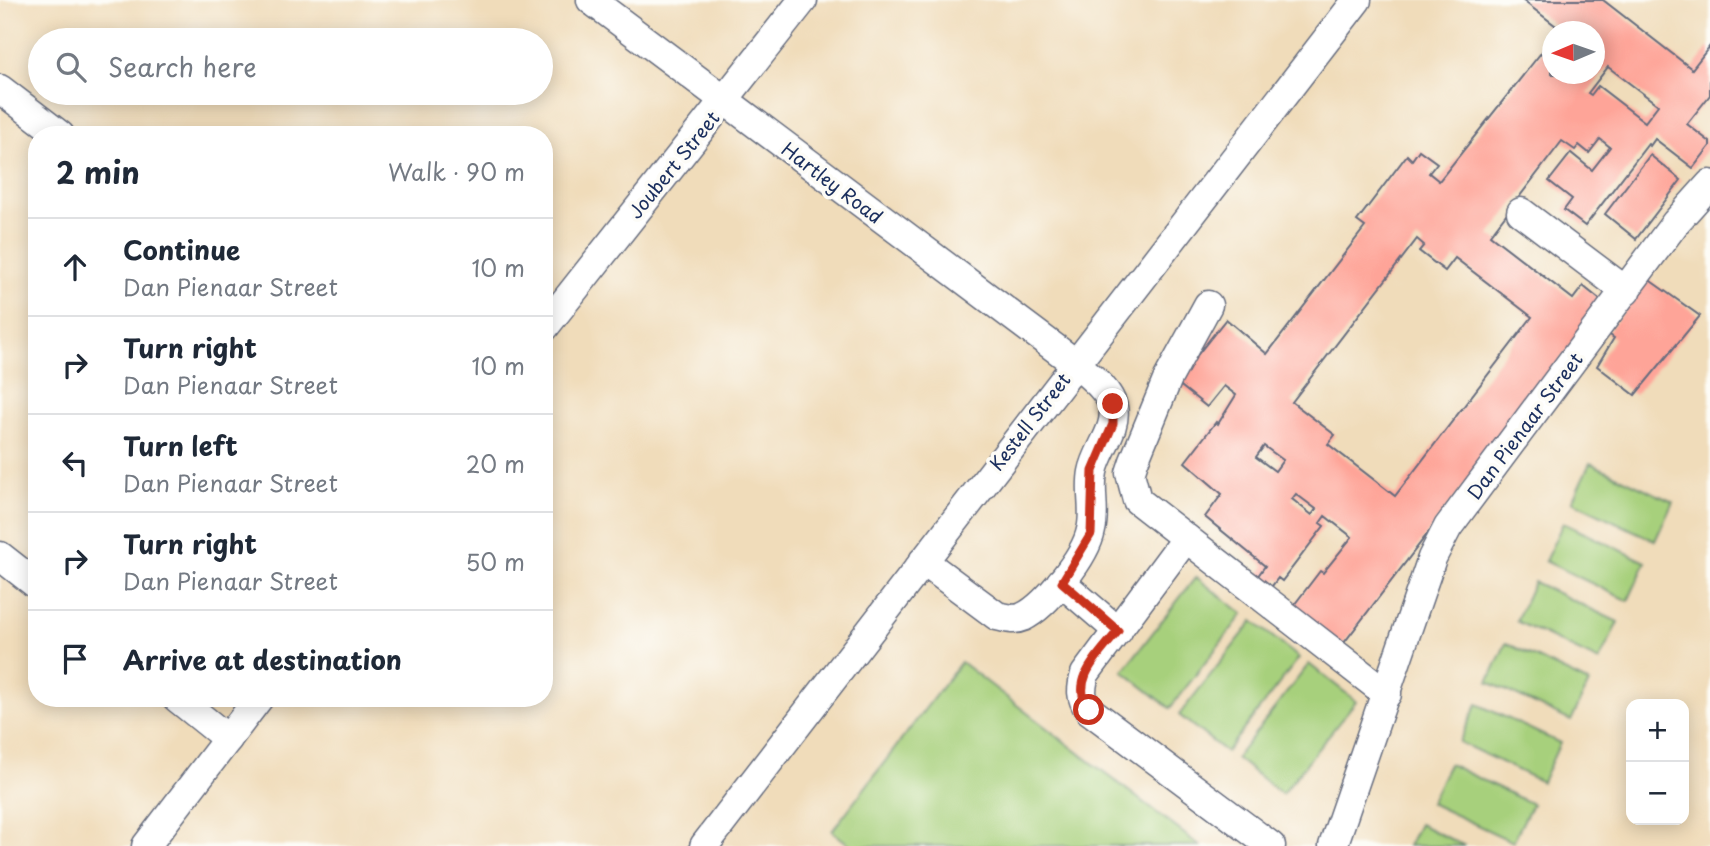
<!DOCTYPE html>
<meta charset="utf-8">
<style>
:root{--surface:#fff;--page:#f6f6f7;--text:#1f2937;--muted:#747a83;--line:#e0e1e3}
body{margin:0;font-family:"Playpen Sans",sans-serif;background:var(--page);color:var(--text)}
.controls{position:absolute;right:21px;bottom:21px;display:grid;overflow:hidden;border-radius:14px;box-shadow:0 4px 18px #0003}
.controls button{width:63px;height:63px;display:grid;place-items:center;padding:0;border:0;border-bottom:2px solid var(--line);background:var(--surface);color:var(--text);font:35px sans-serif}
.compass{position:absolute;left:1542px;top:21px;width:63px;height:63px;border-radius:50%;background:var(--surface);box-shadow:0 4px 18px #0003;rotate:268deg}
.stop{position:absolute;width:21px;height:21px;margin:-16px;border:5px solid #c8321e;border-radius:50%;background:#fff}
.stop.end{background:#c8321e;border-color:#fff;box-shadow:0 2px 7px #0008}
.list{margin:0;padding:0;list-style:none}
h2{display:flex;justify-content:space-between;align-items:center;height:91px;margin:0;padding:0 28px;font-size:30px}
h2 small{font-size:23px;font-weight:400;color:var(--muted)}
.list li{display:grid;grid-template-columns:46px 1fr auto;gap:21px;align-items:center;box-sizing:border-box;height:98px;padding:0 28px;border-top:2px solid var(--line)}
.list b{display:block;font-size:26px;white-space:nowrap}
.list p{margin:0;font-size:23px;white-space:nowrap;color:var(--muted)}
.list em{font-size:23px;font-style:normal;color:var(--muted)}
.icon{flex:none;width:38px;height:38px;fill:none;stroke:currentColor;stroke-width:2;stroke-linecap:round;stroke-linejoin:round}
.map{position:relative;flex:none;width:1710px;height:846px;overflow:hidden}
.search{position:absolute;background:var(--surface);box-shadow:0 4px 18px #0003;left:28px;top:28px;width:525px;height:77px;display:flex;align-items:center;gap:18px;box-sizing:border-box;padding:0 24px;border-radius:38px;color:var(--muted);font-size:26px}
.panel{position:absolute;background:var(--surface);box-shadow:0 4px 18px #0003;left:28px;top:126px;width:525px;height:581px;border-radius:28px}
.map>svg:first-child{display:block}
</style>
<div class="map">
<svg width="1710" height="846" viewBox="0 0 1710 846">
<rect width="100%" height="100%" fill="#fdfcf7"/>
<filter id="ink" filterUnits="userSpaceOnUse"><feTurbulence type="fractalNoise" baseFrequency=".0143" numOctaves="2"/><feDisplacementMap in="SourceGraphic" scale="14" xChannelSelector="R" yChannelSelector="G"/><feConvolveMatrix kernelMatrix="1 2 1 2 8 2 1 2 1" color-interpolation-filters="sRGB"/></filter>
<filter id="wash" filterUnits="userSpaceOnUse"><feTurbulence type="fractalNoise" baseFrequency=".00686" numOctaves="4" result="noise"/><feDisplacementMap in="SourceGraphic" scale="28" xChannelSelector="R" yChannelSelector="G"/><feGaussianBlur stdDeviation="1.57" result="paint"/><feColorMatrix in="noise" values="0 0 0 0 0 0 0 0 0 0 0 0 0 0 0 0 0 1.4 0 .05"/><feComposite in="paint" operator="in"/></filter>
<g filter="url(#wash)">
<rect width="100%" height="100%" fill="#f0dcba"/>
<!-- green -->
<g fill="#a7d07b" stroke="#61806c" stroke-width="2">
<path d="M1590 463 1673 502 1655 541 1572 501Z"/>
<path d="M1563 523 1646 562 1628 601 1545 561Z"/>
<path d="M1196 577 1243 614 1170 708 1123 671Z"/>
<path d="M1534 582 1618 622 1599 661 1516 621Z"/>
<path d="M1253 621 1299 658 1226 752 1179 715Z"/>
<path d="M1506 643 1589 683 1571 721 1488 682Z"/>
<path d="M961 662 1200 846H851L832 831Z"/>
<path d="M1309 664 1356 701 1282 794 1236 758Z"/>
<path d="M1477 704 1560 743 1542 782 1459 742Z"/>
<path d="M1449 764 1532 804 1513 842 1430 803Z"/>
<path d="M1419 824 1465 846H1408Z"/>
</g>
<g id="blocks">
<!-- building -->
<g fill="#fea498" fill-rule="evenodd">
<path d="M1522 0H1603L1692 69 1710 46V95L1687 124 1710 142V146L1693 168 1655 139 1650 146 1648 144 1585 226 1564 210 1572 199 1549 181 1571 153 1592 170 1610 147 1600 139 1589 153 1579 145 1575 150 1562 141 1490 235 1573 299 1583 286 1604 303 1340 648 1291 609 1320 571 1323 573 1352 537 1325 516 1320 523 1324 526 1282 581 1278 578 1269 590 1255 580 1265 566 1205 517 1222 494 1185 462 1216 422 1218 424 1236 395 1224 386 1207 407 1176 382 1226 319 1267 354 1365 227 1357 221 1407 155 1412 160 1419 150 1437 163 1429 173 1439 181 1552 39V74H1594V32H1558L1560 29ZM1608 67 1658 105 1645 122 1598 86 1591 95 1588 93ZM1417 239 1424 245 1419 251 1445 271 1455 258 1532 317 1395 496 1328 444 1335 435 1292 402ZM1264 446 1283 460 1275 471 1256 457ZM1296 494 1316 509 1312 515 1292 499Z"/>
<path d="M1650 155 1681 180 1636 239 1605 214Z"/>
<path d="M1648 279 1700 316 1635 395 1597 366 1614 338 1607 333Z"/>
</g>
</g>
</g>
<g filter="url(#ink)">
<use href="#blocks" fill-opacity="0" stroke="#666c7e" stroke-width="2"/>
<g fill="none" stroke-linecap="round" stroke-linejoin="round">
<!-- minor casing -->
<g stroke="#666c7e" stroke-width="31">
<g id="minor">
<path d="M591 0 1075 363C1088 375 1109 389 1113 407 1118 429 1097 450 1093 472 1089 492 1096 511 1091 530 1086 556 1046 606 1023 617 1014 621 1006 618 997 616L923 561"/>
<path d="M0 89 60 135"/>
<path d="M1521 212 1626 291"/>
<path d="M1208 305 1168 378 1134 461 1130 473 1137 500 1387 694"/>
<path d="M544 328 803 0"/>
<path d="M1186 538 1085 674C1081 689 1080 697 1089 710L1271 846"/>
<path d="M0 556 37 585"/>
<path d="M1061 582 1118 631"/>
<path d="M177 698 228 739"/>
<path d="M146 846 259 698"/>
<path d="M704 846 1357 0"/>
<path d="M1333 846 1432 558 1448 527 1676 222 1710 184"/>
</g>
</g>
<!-- minor -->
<use href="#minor" stroke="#fff" stroke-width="28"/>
</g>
</g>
<g fill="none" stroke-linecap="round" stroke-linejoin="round" filter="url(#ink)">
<!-- route -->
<path stroke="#c8321e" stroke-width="9" d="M1089 710C1069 680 1100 654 1118 631L1062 582 1091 534 1093 471 1113 424V404"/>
</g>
<g text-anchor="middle" stroke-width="7" stroke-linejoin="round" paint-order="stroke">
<!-- street labels -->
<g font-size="19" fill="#1b2f5e" stroke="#fdfcf7">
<text transform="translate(674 165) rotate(-51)" y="7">Joubert Street</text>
<text transform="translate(832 183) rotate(37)" y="7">Hartley Road</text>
<text transform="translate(1030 422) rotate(-52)" y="7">Kestell Street</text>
<text transform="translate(1525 426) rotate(-53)" y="7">Dan Pienaar Street</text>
</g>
</g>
</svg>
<div class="controls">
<button>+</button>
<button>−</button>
</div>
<svg class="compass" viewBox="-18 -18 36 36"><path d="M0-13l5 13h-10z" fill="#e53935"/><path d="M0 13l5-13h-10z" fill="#747a83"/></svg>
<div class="stop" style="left:1089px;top:710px"></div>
<div class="stop end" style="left:1113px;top:404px"></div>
<div class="search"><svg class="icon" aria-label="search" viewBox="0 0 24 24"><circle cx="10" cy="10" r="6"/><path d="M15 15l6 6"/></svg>Search here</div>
<section class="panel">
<h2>2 min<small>Walk · 90 m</small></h2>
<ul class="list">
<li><svg class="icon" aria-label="ahead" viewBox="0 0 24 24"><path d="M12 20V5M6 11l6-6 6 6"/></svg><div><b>Continue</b><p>Dan Pienaar Street</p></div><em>10 m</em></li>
<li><svg class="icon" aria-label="right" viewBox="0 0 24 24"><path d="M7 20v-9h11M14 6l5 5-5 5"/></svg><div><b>Turn right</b><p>Dan Pienaar Street</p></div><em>10 m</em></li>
<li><svg class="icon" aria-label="left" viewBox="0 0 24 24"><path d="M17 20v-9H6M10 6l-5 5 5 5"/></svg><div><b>Turn left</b><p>Dan Pienaar Street</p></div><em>20 m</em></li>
<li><svg class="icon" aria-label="right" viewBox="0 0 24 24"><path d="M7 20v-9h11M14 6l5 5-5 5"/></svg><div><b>Turn right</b><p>Dan Pienaar Street</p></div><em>50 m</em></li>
<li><svg class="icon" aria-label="arrive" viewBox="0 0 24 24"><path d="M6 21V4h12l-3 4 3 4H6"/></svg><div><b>Arrive at destination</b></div></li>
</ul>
</section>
</div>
